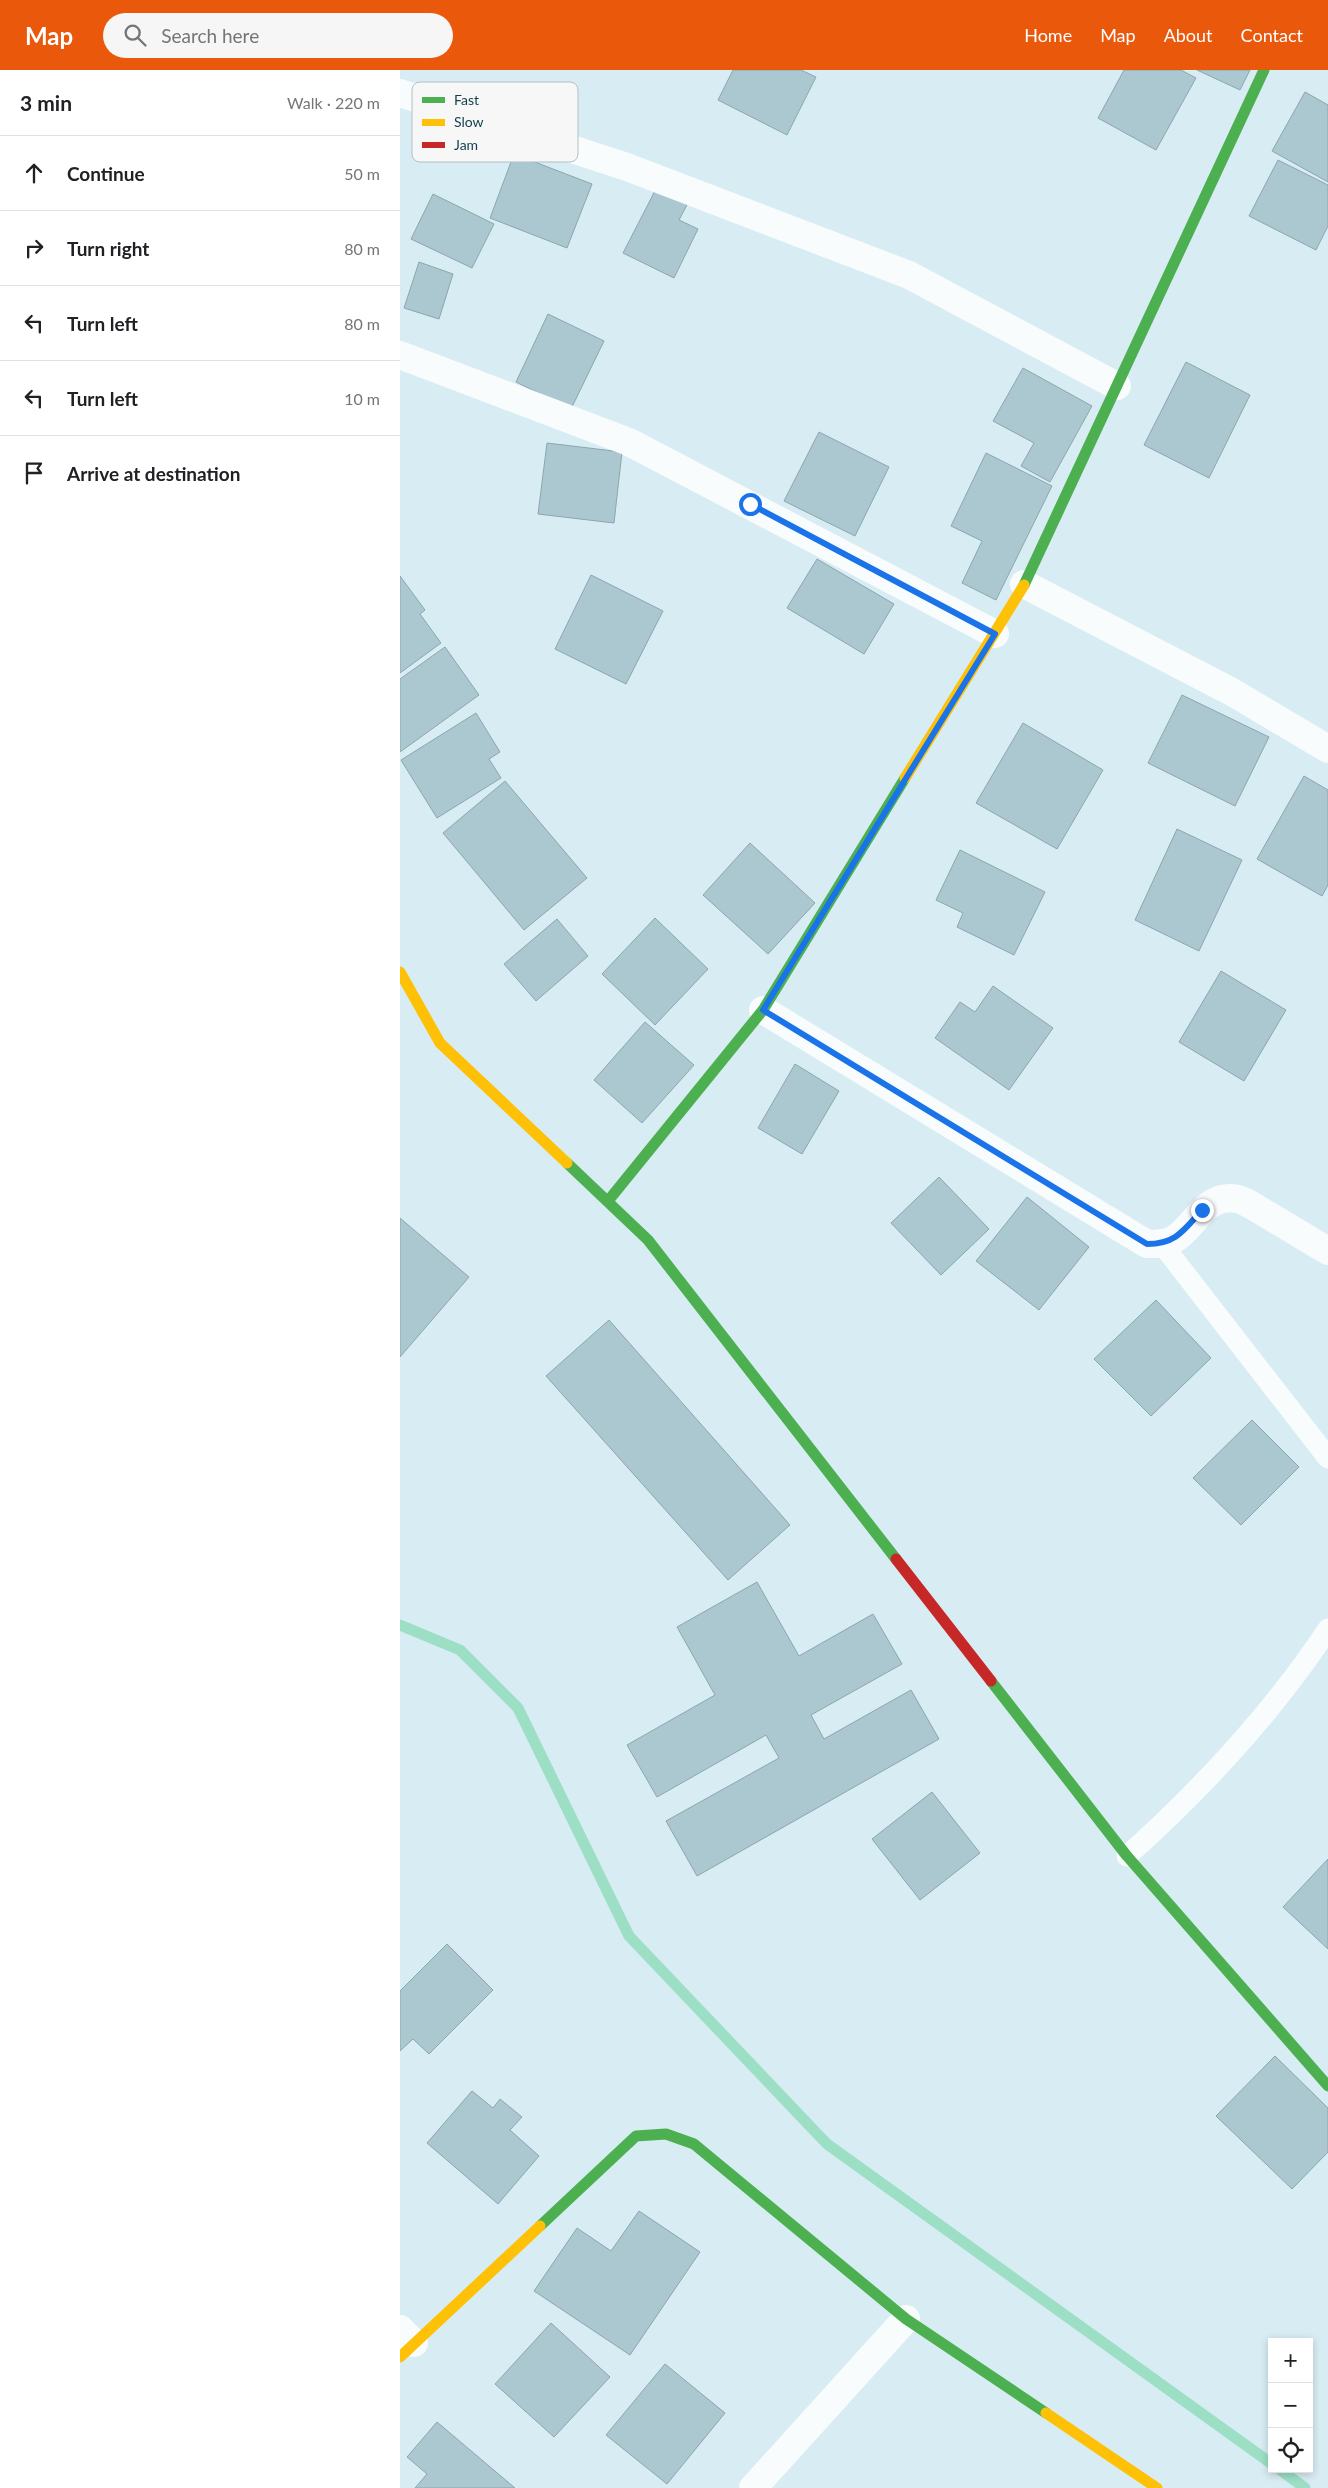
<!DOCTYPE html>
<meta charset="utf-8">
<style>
:root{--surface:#fff;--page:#f6f6f6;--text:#202124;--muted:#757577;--line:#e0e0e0;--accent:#ea580c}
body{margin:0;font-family:Lato,sans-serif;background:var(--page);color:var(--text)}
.controls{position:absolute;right:15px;bottom:15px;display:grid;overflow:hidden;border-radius:0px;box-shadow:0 2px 8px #0003}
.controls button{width:45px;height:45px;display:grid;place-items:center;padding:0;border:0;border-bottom:1px solid var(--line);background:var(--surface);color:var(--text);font:25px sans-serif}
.stop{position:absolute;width:15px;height:15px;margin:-11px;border:4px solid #1a73e8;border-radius:50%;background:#fff}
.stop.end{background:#1a73e8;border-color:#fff;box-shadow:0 1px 5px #0008}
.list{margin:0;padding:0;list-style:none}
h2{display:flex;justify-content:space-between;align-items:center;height:65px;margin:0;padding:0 20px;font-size:21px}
h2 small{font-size:16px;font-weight:400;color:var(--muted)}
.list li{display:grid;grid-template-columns:32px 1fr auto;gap:15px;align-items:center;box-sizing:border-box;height:75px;padding:0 20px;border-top:1px solid var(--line)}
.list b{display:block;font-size:19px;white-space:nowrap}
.list em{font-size:16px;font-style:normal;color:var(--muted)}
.icon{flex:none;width:28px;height:28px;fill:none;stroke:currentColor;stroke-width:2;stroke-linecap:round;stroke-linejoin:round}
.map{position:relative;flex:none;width:928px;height:2418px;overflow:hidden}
header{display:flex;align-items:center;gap:30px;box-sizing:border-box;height:70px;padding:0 25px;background:var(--accent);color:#fff}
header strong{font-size:24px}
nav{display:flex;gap:28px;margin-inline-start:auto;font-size:18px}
.search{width:350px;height:45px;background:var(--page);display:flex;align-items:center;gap:12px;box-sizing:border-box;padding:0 18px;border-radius:28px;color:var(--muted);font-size:19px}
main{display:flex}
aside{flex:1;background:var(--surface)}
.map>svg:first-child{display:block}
</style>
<header>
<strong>Map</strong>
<div class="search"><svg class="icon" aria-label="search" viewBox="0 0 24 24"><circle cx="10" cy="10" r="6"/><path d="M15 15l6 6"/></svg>Search here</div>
<nav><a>Home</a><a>Map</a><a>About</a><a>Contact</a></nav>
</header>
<main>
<aside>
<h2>3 min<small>Walk · 220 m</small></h2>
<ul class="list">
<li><svg class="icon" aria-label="ahead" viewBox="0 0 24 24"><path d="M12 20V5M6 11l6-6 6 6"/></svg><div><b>Continue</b></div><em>50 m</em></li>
<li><svg class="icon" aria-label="right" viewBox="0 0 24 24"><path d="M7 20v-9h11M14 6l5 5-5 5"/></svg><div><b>Turn right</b></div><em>80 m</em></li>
<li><svg class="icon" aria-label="left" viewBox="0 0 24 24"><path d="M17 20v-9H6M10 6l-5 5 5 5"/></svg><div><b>Turn left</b></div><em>80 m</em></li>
<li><svg class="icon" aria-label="left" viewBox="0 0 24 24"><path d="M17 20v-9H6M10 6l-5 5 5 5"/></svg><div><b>Turn left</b></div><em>10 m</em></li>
<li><svg class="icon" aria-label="arrive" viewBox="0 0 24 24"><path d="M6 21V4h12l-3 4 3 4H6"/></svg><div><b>Arrive at destination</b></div></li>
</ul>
</aside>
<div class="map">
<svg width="928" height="2418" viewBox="0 0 928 2418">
<rect width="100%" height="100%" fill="#d8ecf3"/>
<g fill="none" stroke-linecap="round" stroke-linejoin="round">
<!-- stream -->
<g stroke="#9cdfc5" stroke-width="11">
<path d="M0 1555 60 1580 118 1638 229 1866 427 2074 872 2394"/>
<path d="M879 2399 905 2418"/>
</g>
</g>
<!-- building -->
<g fill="#abc8d1" stroke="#8da5ad">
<path d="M333 0H401L416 7 387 65 318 30Z"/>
<path d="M724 0H781L796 8 756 80 698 48Z"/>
<path d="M797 0H850L840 20Z"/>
<path d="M905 22 928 35V112L872 81Z"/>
<path d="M114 84 192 114 167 178 90 148Z"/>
<path d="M878 90 928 115V156L916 180 849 146Z"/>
<path d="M258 115 289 131 279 150 298 159 274 208 223 183Z"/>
<path d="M33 124 94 154 72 198 11 169Z"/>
<path d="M19 192 53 204 39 249 4 238Z"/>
<path d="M148 244 204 271 171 339 116 312Z"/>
<path d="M786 292 850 325 809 408 744 375Z"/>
<path d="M623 298 692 336 650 412 621 396 634 373 593 351Z"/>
<path d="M419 362 489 397 455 466 384 431Z"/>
<path d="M147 373 222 382 214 453 138 444Z"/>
<path d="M586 383 652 416 596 530 562 513 582 471 551 456Z"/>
<path d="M417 489 494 534 464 584 387 538Z"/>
<path d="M191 505 263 541 226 614 155 579Z"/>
<path d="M0 506 25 540 20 544 41 573 0 603Z"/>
<path d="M45 577 79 625 0 682V609Z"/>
<path d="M782 625 869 667 835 736 748 693Z"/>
<path d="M76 643 100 682 89 689 101 708 37 748 1 690Z"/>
<path d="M623 653 703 700 657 779 576 733Z"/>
<path d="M904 706 928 720V815L922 826 857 789Z"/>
<path d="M105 711 187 808 124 860 43 763Z"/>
<path d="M777 759 842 790 799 881 735 850Z"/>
<path d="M350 773 415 833 368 884 303 825Z"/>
<path d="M560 780 645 822 614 885 557 857 563 843 536 830Z"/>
<path d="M255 848 308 899 255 955 202 904Z"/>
<path d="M157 849 188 886 136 931 104 894Z"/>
<path d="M821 901 886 940 844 1011 779 972Z"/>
<path d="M593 916 653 958 609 1020 535 968 560 932 575 942Z"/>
<path d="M245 952 294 995 242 1053 194 1010Z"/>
<path d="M395 994 439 1021 402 1084 358 1058Z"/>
<path d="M539 1107 589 1159 541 1205 491 1153Z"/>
<path d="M627 1127 689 1177 639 1240 576 1191Z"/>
<path d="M0 1148 69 1207 0 1287Z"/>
<path d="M756 1230 811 1288 751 1346 694 1289Z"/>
<path d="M209 1250 390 1455 328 1510 146 1306Z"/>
<path d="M852 1350 899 1397 841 1455 793 1408Z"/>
<path d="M357 1512 399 1586 473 1544 502 1594 411 1645 424 1669 511 1620 539 1669 297 1806 266 1751 379 1688 366 1665 257 1727 227 1675 315 1625 277 1557Z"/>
<path d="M532 1722 580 1783 520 1830 472 1769Z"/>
<path d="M928 1789V1879L883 1837Z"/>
<path d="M47 1874 93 1920 29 1984 13 1969 0 1981V1921Z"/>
<path d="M875 1986 928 2038V2082L892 2119 816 2046Z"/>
<path d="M72 2021 93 2038 100 2029 122 2047 110 2060 139 2086 98 2134 27 2073Z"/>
<path d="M239 2141 300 2182 230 2285 134 2221 177 2158 211 2181Z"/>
<path d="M151 2253 210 2307 154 2367 95 2314Z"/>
<path d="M265 2294 325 2343 267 2414 206 2365Z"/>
<path d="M37 2352 115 2418H15L27 2404 7 2387Z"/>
</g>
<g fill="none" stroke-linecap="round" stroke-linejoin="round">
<!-- lane -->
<g stroke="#f9fcfd" stroke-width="21">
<path d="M762 1174 928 1388"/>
<path d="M727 1786C803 1718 871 1645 928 1559"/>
</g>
<!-- street -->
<g stroke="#f9fcfd" stroke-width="28">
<path d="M0 23 227 97 509 205 717 316"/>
<path d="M0 285 229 372 595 564"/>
<path d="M624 514 832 622 928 679"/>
<path d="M363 940 747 1174C756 1174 764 1174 773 1170 796 1157 805 1122 838 1129 848 1132 859 1140 868 1145 888 1157 908 1169 928 1181"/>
<path d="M0 2259 14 2273"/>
<path d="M353 2418 506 2249"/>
</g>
<!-- fast -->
<g stroke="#4caf50" stroke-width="11">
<path d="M624 515 864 0"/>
<path d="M167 1093 248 1170 496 1489"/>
<path d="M208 1131 363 940 505 708"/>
<path d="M591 1611 727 1786 928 2016"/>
<path d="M140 2156 236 2066 266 2064 294 2074 506 2249 646 2343"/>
</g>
<!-- slow -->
<g stroke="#ffc107" stroke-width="11">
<path d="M505 708 624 515"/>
<path d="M0 902 40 973 167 1093"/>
<path d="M0 2287 140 2156"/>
<path d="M646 2343 757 2418"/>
</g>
<!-- jam -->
<path stroke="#c62828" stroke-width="11" d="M496 1489 591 1611"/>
</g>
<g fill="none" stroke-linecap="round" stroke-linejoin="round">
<!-- route -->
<path stroke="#1a73e8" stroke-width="6" d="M350 434 595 564 363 940 747 1174C776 1174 784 1160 802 1140"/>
</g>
<!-- legend -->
<rect x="12" y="12" width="166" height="80" rx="8" fill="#f7f7f7" stroke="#b2c0c4" stroke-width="1"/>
<rect x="22" y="27" width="23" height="6" fill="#4caf50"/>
<rect x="22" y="49" width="23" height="7" fill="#ffc107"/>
<rect x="22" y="72" width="23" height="6" fill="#c62828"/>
<g font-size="14" fill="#113f4d">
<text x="54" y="35">Fast</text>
<text x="54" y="57">Slow</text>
<text x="54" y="80">Jam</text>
</g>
</svg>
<div class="controls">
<button>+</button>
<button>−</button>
<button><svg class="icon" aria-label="locate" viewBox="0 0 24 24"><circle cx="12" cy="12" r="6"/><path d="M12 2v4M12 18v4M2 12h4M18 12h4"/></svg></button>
</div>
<div class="stop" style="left:350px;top:434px"></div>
<div class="stop end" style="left:802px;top:1140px"></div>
</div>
</main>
